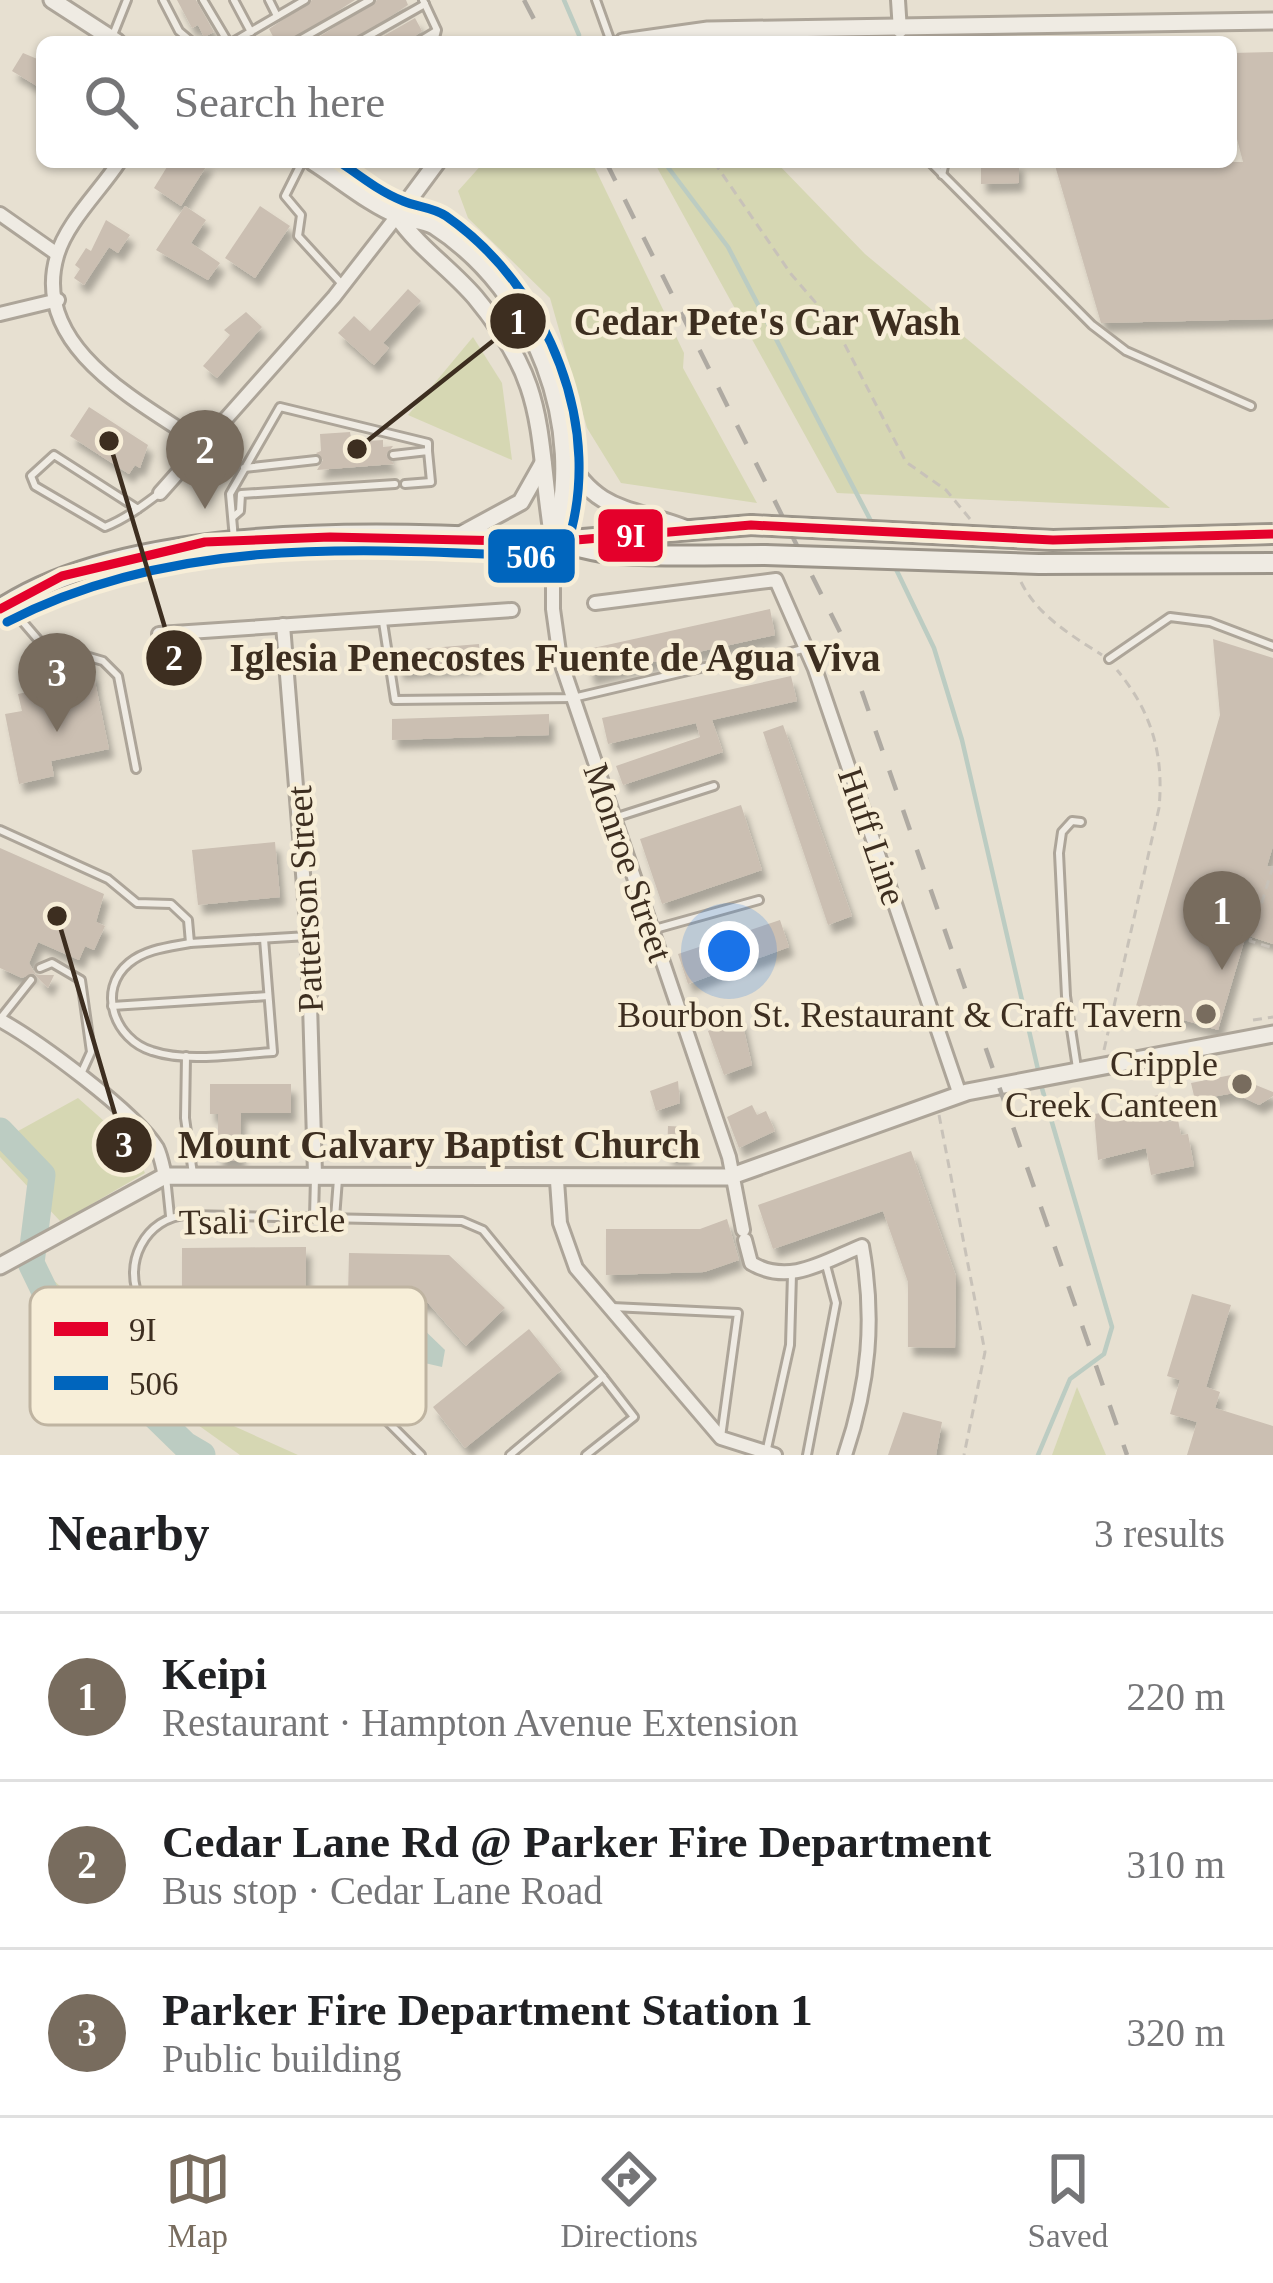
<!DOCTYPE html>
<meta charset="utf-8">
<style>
:root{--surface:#fff;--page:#f2f2f2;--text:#202124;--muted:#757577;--line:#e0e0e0;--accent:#786c5e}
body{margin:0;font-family:"Times New Roman",serif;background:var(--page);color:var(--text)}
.you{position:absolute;left:729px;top:951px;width:42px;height:42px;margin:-30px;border:9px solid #fff;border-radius:50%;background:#1a73e8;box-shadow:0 0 0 18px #1a73e833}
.badge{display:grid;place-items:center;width:78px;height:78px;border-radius:50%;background:var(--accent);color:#fff;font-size:39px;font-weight:700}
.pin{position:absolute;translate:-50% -99px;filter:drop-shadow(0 3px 6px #0008)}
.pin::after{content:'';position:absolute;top:63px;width:42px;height:36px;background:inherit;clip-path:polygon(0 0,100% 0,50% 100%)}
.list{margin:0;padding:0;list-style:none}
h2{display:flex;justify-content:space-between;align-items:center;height:156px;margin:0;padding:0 48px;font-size:51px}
h2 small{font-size:39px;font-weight:400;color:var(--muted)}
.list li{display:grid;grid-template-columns:78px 1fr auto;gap:36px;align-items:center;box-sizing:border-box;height:168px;padding:0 48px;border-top:3px solid var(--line)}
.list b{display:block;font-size:45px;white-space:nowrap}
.list p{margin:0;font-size:39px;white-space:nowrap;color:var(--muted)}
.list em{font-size:39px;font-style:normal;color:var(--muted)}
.icon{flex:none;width:66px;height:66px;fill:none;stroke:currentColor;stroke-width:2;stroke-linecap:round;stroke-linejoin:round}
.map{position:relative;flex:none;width:1273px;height:1455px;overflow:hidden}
.search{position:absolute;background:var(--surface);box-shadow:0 3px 9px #0004;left:36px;right:36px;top:36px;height:132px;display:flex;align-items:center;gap:30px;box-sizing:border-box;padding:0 42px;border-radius:18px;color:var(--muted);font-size:45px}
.sheet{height:660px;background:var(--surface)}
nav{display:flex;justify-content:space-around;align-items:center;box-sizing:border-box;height:168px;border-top:3px solid var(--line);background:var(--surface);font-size:33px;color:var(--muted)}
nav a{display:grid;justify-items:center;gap:6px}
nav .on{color:var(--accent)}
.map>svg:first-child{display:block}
</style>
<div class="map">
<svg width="1273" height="1455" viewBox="0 0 1273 1455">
<defs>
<filter id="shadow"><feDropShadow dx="5" dy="9" stdDeviation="3" flood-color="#0004"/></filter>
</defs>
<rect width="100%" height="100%" fill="#e7e0d1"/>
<!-- green -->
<g fill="#d6d7b3">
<path d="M484 162H592L684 353 683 368 757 503 621 483 587 428 550 298 468 218 458 191Z"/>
<path d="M654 162H776L865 254 1170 508 837 493Z"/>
<path d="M473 337 502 383 512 460 408 415Z"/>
<path d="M78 1098 131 1145 145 1173 61 1222 0 1157V1141Z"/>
<path d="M51 1278 196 1409 298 1455H240L128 1375Z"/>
<path d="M1077 1387 1106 1455H1052Z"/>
</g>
<!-- water -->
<path fill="#bcccc2" d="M405 1324H418L445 1350 442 1367 403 1358Z"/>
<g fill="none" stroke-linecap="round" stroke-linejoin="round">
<!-- stream -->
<g stroke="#bcccc2" stroke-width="4.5">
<path d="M564 0 579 35"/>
<path d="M664 162 728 247 873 525"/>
<path d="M895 567 934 648 962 740 1039 1074"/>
<path d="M1038 1455 1070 1379 1104 1354 1112 1327 1041 1085"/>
</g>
<!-- river -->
<path stroke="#bcccc2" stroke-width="27" d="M0 1131 42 1175 31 1263 60 1323 185 1445 202 1455"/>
</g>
<!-- building -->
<g fill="#cbbfb2" filter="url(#shadow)">
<path d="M177 0H196L214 32 204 37 198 25 192 28Z"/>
<path d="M312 0H355L289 42H276L269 29Z"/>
<path d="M377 0H406L408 5 351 42H311Z"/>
<path d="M415 18 422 31 412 38 373 42Z"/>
<path d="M1273 52V319L1101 323 1054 162H1243L1231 116V53Z"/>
<path d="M23 53 42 61 37 86 12 71Z"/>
<path d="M170 162H209L181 206 154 188Z"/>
<path d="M981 162H1019V183L981 184Z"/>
<path d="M185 206 206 220 191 243 220 263 208 280 156 250Z"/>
<path d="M260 206 290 226 255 278 225 258Z"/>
<path d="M106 220 130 235 118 253 109 247 84 285 74 278 80 269 75 265 86 248 91 251Z"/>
<path d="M408 289 421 301 383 343 389 348 374 365 338 333 354 316 370 331Z"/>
<path d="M246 312 262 327 217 378 203 366 230 335 224 330Z"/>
<path d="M89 407 148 445 140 468 135 465 129 474 70 436Z"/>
<path d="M350 432 352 442 383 440V447L393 446 386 455 394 464 317 470 323 460 316 453 321 451 320 434Z"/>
<path d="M770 609 775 635 590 676 584 650Z"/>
<path d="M1213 639 1273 658V846L1267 866 1273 867V944L1246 935 1218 1030 1136 1006 1220 715Z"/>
<path d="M479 644 480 665 398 671 395 651Z"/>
<path d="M93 672 109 749 51 761 54 776 19 784 5 714 22 711 18 694 32 691 31 685Z"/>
<path d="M791 676 797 701 712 720 723 752 623 785 616 766 700 737 696 723 608 744 602 718Z"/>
<path d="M549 714V735L392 740V719Z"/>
<path d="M783 725 852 916 828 925 763 732Z"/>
<path d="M741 805 762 870 662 904 640 839Z"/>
<path d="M275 842 280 897 198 905 192 850Z"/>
<path d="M0 848 104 894 96 922 105 926 94 950 85 946 79 960 38 942 29 963 36 975H54L48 988 33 973 22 978 0 968Z"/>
<path d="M780 920 789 947 688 984 678 954Z"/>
<path d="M741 1017 752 1065 724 1075 708 1031Z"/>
<path d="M1231 1075 1273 1092V1096L1259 1105 1234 1093 1195 1100 1191 1083Z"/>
<path d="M678 1081 680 1103 656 1111 650 1091Z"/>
<path d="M210 1084H291V1113H241L240 1161H218V1114H210Z"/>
<path d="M1163 1094 1168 1122 1178 1120 1181 1135 1188 1134 1194 1166 1151 1175 1146 1148 1098 1160 1094 1114 1137 1108 1136 1100Z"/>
<path d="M752 1105 757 1115 766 1111 775 1131 739 1148 727 1117Z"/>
<path d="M668 1126 688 1127 687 1157H667Z"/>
<path d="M911 1151 956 1276 955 1348 908 1347V1282L883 1211 773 1249 758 1205Z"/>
<path d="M727 1219 739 1260 704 1272 606 1275V1229H700Z"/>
<path d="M306 1247 305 1373H252V1301H182V1248Z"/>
<path d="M349 1253 449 1255 505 1308 466 1346 428 1303 400 1302 398 1380 346 1379Z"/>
<path d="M1192 1294 1231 1305 1206 1387 1220 1392 1215 1408 1273 1426V1455H1187L1197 1422 1170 1414 1180 1380 1167 1376Z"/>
<path d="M529 1329 562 1370 465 1448 433 1407Z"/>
<path d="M903 1412 942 1422 936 1455H888Z"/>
</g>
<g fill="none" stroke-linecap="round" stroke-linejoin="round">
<!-- service casing -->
<g stroke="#ada599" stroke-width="12">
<g id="service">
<path d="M163 0 179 31 192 42"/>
<path d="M203 0 228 42"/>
<path d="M234 0 251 32"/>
<path d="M269 0 277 16"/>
<path d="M423 0 437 30 434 42"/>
<path d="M596 0 611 42"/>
<path d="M113 35 127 0"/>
<path d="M233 42 305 0"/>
<path d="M296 42 370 0"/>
<path d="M358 42 425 4"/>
<path d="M418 42 436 31"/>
<path d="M302 162 285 196 301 215 298 236 341 283"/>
<path d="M930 162 1092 325 1126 351 1251 406"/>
<path d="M942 175 945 162"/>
<path d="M393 455 428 451 431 482 405 484"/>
<path d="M244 468 316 460"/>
<path d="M138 509 54 455 31 476 35 486 105 527C125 519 141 507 157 495"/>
<path d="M233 517 240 511 241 494 395 484"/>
<path d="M234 539 230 494 280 407 428 443V451"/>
<path d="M10 607 41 643 103 661 118 676 136 769"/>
<path d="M383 622 395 700 573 698 705 667"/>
<path d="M1109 659 1170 617 1210 622 1273 646"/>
<path d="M731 667 803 649"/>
<path d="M614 818 714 786"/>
<path d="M0 830 108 879 137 903 171 904 188 920 190 943 308 936"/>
<path d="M655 929 759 900"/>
<path d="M190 943C169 947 146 949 129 963 96 990 115 1040 152 1051 188 1063 235 1054 273 1052L264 939"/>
<path d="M40 968 52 963 81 980 91 1052 81 1074"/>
<path d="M112 1006 268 996"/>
<path d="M0 1019 31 980"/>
<path d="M186 1056 185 1118 193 1174"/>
<path d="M1077 1068 1066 996 1059 853 1062 832 1072 821 1081 822"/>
<path d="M166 1177 170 1216"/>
<path d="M314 1217 315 1177"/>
<path d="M335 1218 338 1179"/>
<path d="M612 1307 738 1313 721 1437"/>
<path d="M766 1453 790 1345 792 1274"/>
<path d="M421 1455 370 1404C330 1396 281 1412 242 1398 220 1390 154 1324 142 1303 120 1265 146 1216 188 1215L462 1221 483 1230 603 1377 510 1455"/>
<path d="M586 1455 634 1417 603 1377"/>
<path d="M807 1455 836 1303 826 1265"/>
</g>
</g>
<!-- minor casing -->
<g stroke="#ada599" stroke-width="18">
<g id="minor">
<path d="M898 0 900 31"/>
<path d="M119 162C100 191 66 223 57 256 30 348 142 403 202 444"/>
<path d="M0 214 57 254"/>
<path d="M0 314 58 300"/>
<path d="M160 493 334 297 397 216"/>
<path d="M553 542V609L560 659 729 1157 743 1230"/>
<path d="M595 603 776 580 815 669 960 1095"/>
<path d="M283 625 308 936 315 1174"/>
<path d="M159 634 512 610"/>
<path d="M0 1020C38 1041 135 1112 157 1148 161 1156 163 1168 165 1176"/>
<path d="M557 1181 560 1223 576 1268 721 1438 775 1455"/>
<path d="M745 1240 751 1263C789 1286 825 1261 862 1246 875 1319 869 1384 845 1455"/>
</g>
</g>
<!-- tertiary casing -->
<g stroke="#ada599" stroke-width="21">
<g id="tertiary">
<path d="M52 0 117 42"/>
<path d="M623 42 708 30 1273 21"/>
<path d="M313 162C340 179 369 204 399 216 410 221 423 220 434 226 535 291 588 428 553 542"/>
<path d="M397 216C419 248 450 268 475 297 548 385 536 427 552 533"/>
<path d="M397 216 437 162"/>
<path d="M565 456C598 515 631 507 687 529"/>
<path d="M460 535 521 502 543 463"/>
<path d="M0 1266 165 1176 729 1177 967 1092 1273 1034"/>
</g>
</g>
<!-- secondary casing -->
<g stroke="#9c958a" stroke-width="24">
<g id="secondary">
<path d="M571 540 751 525"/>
<path d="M0 609C131 522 393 530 546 541 571 543 594 553 618 554 667 557 716 555 765 555"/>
</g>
</g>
<!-- path -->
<g stroke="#c8c2b9" stroke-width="3" stroke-dasharray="9 6" stroke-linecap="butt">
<path d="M714 162 791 274 834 324 906 462 946 490 970 519"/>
<path d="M1021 582C1038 616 1071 635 1102 655"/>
<path d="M1273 866 1250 941 1273 948"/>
<path d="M1253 1020 1273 1017"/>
<path d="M1104 1050 1159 808C1164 755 1152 712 1117 670"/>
<path d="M939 1115 985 1352 964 1455"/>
</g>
<!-- service -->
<use href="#service" stroke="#efebe3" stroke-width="6"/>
<!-- minor -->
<use href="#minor" stroke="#efebe3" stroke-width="12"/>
<!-- tertiary -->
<use href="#tertiary" stroke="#efebe3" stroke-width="15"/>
<!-- secondary -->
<use href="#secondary" stroke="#efebe3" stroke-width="18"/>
<!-- rail -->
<g stroke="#afaaa2" stroke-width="4.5" stroke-dasharray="21 21" stroke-linecap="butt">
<path d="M524 0 546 42"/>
<path d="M606 162 844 640 1127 1455"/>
</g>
<!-- secondary-bridge casing -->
<g stroke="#9c958a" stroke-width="24" stroke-linecap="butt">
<g id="secondary-bridge">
<path d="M751 525 1053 540 1273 534"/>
<path d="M765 555 1039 564 1273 563"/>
</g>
</g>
<!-- secondary-bridge -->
<use href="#secondary-bridge" stroke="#efebe3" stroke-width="18"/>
<!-- bus-1 casing -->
<g stroke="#f7eed8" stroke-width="18">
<path id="bus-1" d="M0 609 62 576 205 542 330 537 553 542 751 525 1053 540 1273 534"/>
</g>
<!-- bus-2 casing -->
<g stroke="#f7eed8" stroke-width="18">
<path id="bus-2" d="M7 622C177 534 367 549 554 557L565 551C608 430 548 287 446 216 433 207 417 207 403 201 380 192 360 176 340 162"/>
</g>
<!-- bus-1 -->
<use href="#bus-1" stroke="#e4002b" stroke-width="9"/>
<!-- bus-2 -->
<use href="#bus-2" stroke="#0065bd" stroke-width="9"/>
</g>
<!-- markers -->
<g fill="#786c5e" stroke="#f7eed8" stroke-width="4.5">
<circle cx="1206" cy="1014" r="12"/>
<circle cx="1242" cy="1084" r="12"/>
</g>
<g text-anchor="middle" stroke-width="9" stroke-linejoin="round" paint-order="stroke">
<!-- street labels -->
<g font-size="36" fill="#3d2e20" stroke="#f7eed8">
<text transform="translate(873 836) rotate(71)" y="13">Huff Line</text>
<text transform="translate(629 862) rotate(71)" y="13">Monroe Street</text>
<text transform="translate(304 899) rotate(-93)" y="13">Patterson Street</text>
<text transform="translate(262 1220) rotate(-1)" y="13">Tsali Circle</text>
</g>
<!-- poi labels -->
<g font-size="36" fill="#3d2e20" stroke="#f7eed8" text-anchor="end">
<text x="1182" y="1027">Bourbon St. Restaurant &amp; Craft Tavern</text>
<text x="1218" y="1076">Cripple<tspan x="1218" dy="41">Creek Canteen</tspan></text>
</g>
</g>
<!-- legend -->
<rect x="30" y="1287" width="396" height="138" rx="18" fill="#f7eed8" stroke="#bfb4a1" stroke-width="3"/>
<rect x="54" y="1322" width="54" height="14" fill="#e4002b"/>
<rect x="54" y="1376" width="54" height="14" fill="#0065bd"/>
<g font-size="33" fill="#3d2e20">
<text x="129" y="1341">9I</text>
<text x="129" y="1395">506</text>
</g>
<!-- callouts -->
<path fill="none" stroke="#3d2e20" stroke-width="4.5" d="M357 449L518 321M109 441L174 658M57 916L124 1145"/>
<g fill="#3d2e20" stroke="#f7eed8" stroke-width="4.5">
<circle cx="357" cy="449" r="12"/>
<circle cx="109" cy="441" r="12"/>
<circle cx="57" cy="916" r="12"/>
<circle cx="518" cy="321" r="30"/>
<circle cx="174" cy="658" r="30"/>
<circle cx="124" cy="1145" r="30"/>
</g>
<g font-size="36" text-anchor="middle" font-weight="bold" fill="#fff">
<text x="518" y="334">1</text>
<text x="174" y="670">2</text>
<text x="124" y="1157">3</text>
</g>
<g font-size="39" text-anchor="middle" font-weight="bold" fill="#3d2e20" stroke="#f7eed8" stroke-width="9" stroke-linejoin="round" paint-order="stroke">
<text x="767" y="335">Cedar Pete's Car Wash</text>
<text x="555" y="671">Iglesia Penecostes Fuente de Agua Viva</text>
<text x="439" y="1158">Mount Calvary Baptist Church</text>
</g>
<g stroke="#f7eed8" stroke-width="4.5">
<rect x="596" y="507" width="69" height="57" rx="12" fill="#e4002b"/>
<rect x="486" y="527" width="91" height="58" rx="12" fill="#0065bd"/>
</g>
<g font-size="33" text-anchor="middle" font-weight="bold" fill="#fff">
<text x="631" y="547">9I</text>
<text x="531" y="568">506</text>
</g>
</svg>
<div class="you"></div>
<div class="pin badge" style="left:1222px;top:970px">1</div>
<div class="pin badge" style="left:205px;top:509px">2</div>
<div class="pin badge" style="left:57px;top:732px">3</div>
<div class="search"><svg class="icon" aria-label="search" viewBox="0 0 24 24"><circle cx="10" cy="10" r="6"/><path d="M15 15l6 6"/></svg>Search here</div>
</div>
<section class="sheet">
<h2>Nearby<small>3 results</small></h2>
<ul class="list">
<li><span class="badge">1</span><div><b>Keipi</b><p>Restaurant · Hampton Avenue Extension</p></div><em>220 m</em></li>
<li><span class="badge">2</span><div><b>Cedar Lane Rd @ Parker Fire Department</b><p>Bus stop · Cedar Lane Road</p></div><em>310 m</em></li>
<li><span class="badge">3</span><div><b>Parker Fire Department Station 1</b><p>Public building</p></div><em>320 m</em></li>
</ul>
</section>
<nav>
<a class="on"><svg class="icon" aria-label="map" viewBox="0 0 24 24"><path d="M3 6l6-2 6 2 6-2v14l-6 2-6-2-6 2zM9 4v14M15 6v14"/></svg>Map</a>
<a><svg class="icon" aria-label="directions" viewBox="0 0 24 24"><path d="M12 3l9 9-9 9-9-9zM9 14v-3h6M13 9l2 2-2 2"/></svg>Directions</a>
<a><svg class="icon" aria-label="saved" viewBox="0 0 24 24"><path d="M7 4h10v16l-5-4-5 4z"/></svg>Saved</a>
</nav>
